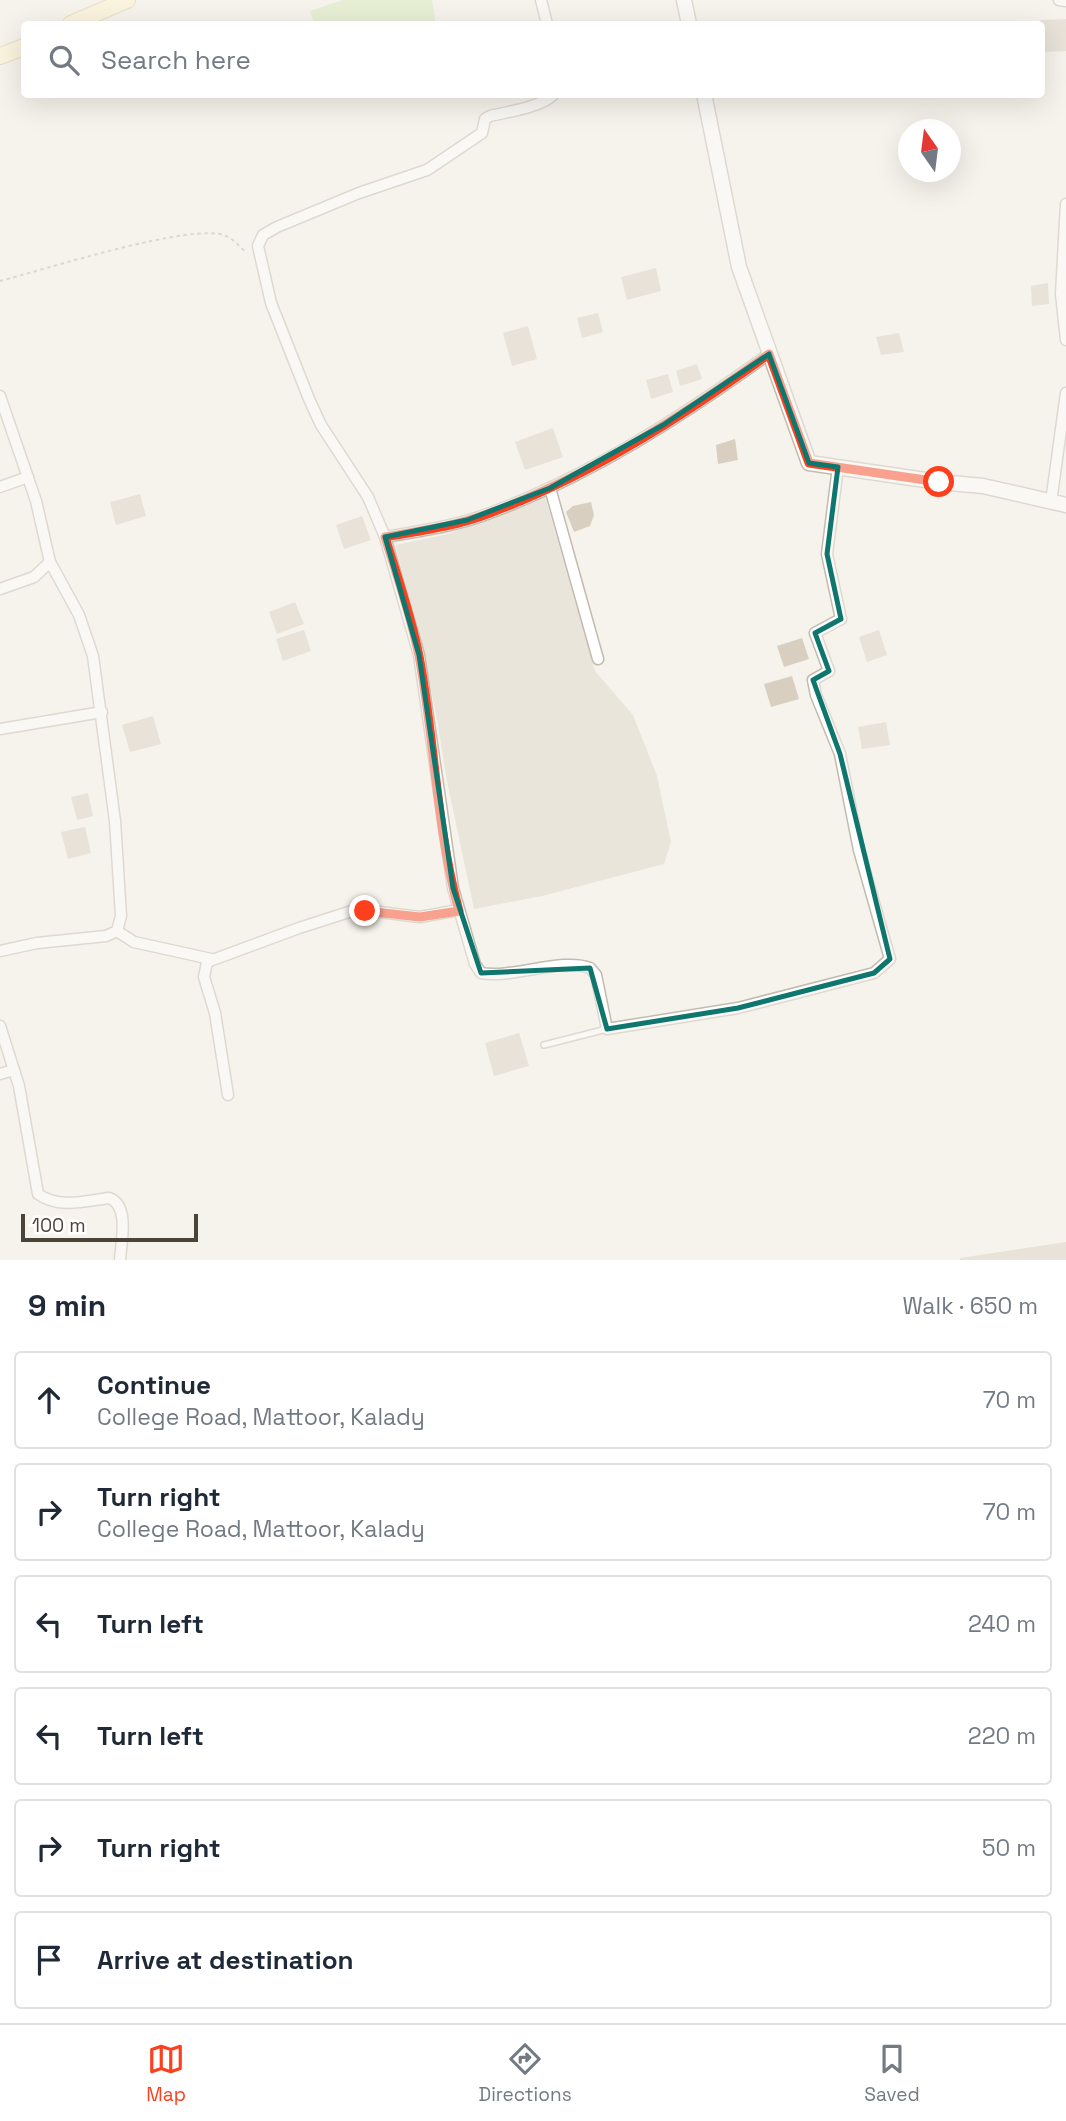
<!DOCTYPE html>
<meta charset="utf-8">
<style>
:root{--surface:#fff;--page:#f2f2f3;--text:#1f2937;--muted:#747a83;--line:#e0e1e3;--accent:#fc3f1d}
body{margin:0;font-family:"Space Grotesk",sans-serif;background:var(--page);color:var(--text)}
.compass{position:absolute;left:898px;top:119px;width:63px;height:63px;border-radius:50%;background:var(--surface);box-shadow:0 7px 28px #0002;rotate:346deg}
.scale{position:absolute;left:21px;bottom:18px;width:177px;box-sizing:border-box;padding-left:7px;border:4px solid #4b4439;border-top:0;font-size:19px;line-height:24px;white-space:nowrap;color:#4b4439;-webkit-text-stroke:5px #fff;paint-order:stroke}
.stop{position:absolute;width:21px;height:21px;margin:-16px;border:5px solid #fc3f1d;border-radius:50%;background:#fff}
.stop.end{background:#fc3f1d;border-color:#fff;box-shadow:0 2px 7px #0008}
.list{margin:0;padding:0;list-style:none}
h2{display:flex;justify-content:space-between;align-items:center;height:91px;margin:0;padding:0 28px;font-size:30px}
h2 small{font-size:23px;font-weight:400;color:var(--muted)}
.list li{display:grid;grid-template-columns:46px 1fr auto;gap:21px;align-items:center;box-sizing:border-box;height:98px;margin:0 14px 14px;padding:0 14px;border:2px solid var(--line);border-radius:7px}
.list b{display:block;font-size:26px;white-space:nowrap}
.list p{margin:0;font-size:23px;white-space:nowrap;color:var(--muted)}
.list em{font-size:23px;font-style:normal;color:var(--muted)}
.icon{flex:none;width:38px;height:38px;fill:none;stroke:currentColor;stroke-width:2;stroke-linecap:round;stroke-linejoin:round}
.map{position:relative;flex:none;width:1066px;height:1260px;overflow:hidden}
.search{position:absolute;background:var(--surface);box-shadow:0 7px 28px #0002;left:21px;right:21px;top:21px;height:77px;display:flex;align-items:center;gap:18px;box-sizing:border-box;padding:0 24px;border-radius:7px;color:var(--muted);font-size:26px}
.sheet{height:763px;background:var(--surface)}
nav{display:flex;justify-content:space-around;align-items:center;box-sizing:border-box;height:98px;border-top:2px solid var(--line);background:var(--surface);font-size:19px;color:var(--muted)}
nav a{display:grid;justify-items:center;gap:4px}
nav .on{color:var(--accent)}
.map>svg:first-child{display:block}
</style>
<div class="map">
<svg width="1066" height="1260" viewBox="0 0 1066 1260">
<rect width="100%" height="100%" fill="#f6f3ec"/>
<!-- residential -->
<path fill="#eae5da" d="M545 496 595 671 633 715 657 776 671 842 664 864 542 896 474 909 447 781 437 720 421 641 395 545 448 534Z"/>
<!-- green -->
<path fill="#d2eab5" d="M343 0H432L436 24H314L310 11Z"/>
<!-- building -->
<g fill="#d8cfc1">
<path d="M1066 19V51L1042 52 1040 20Z"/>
<path d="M656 268 661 291 627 300 621 277Z"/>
<path d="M1048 283 1049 304 1032 306 1031 286Z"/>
<path d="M598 313 603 332 582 338 577 318Z"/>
<path d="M528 326 537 359 512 366 503 333Z"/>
<path d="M899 333 904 352 881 355 876 337Z"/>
<path d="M697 364 702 379 680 386 676 371Z"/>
<path d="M668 374 673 392 651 399 646 380Z"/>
<path d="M553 428 563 457 525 470 515 442Z"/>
<path d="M735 439 738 460 718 464 716 445Z"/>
<path d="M140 494 146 516 116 525 110 502Z"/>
<path d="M591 502 594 515 590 526 574 532 566 512 573 506Z"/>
<path d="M362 516 371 540 344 549 336 525Z"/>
<path d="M295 602 304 624 277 634 269 612Z"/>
<path d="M304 630 311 651 283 661 276 639Z"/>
<path d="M879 630 887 655 867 662 859 637Z"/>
<path d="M802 638 809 659 784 667 777 646Z"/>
<path d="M792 676 799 699 771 707 764 684Z"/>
<path d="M153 716 161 744 130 752 122 725Z"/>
<path d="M886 722 890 745 862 749 858 727Z"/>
<path d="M88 793 93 816 77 820 71 797Z"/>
<path d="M85 827 91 853 68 859 61 832Z"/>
<path d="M519 1033 529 1066 494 1076 485 1043Z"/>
<path d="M1066 1242V1260H960V1258Z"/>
</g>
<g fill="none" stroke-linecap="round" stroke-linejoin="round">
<!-- service casing -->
<g stroke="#c2bbae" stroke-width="8">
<path id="service" d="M544 1045 607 1029"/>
</g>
<!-- minor casing -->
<g stroke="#c2bbae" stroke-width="13">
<g id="minor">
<path d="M541 0 547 24"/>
<path d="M1059 0 1066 1"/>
<path d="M554 94C542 107 507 112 490 116L485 119 482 133 427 170 359 193 277 227 263 235 258 246 271 303 309 399 321 425 368 497 385 537 419 655 453 888 475 964 481 973C513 979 562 957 590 968L596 975 607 1029 738 1008 874 973 890 959 859 850 840 754 816 695 813 680 829 671 815 633 841 619 827 554 838 467"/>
<path d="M1066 204 1061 294 1066 340"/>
<path d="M0 396 36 501 50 562 79 615 93 656 115 821 121 916 117 931 106 936 37 943 0 951"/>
<path d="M0 487 28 477"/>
<path d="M550 488 598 659"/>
<path d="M1051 502 1066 393"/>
<path d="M385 537C420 531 457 526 490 513 590 476 683 416 769 354"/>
<path d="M0 589 34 577 50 562"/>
<path d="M0 729 102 712"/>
<path d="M117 931 134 942 211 959"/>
<path d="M0 1026 19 1086 38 1194C59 1209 85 1201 109 1198 130 1205 121 1242 120 1260"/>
<path d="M0 1074 14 1070"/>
<path d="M228 1095 215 1013 204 977 207 962 299 928 352 911H371L420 917 459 910"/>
</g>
</g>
<!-- tertiary casing -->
<g stroke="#c2bbae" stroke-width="17">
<g id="tertiary">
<path d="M684 0 689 24"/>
<path d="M704 94 739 267 809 463 939 482 983 486 1066 505"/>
</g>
</g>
<!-- secondary casing -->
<g stroke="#d6c79b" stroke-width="18">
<g id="secondary">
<path d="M71 24 127 0"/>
<path d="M0 56 24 47"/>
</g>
</g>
<!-- path -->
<path stroke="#c4b79f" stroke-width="2" stroke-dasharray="3.5 3.5" stroke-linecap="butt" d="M0 281C40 271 195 221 226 236 234 239 240 248 247 253"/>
<!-- service -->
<use href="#service" stroke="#fff" stroke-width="5"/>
<!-- minor -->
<use href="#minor" stroke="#fff" stroke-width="10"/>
<!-- tertiary -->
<use href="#tertiary" stroke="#fff" stroke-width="14"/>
<!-- secondary -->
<use href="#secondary" stroke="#fff3cd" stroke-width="16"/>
</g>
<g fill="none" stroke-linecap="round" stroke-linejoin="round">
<!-- route -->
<path stroke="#fc3f1d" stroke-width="9" d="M365 911 420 917 459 911C436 828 435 740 419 656 411 616 397 576 385 537 420 531 457 526 490 513 590 476 683 416 769 354L809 463 939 482"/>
</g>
<!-- marked area -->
<path d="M0 0H1066V1260H0ZM769 354 809 463 838 467 827 554 841 619 815 633 829 671 813 680 840 754 890 959 874 973 738 1008 607 1029 590 968 481 973 453 888 419 655 385 537 467 520 550 488 663 425Z" fill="#f6f3ec" fill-opacity=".55" fill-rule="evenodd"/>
<path fill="none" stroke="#0f766e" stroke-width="5" stroke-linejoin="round" d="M769 354 809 463 838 467 827 554 841 619 815 633 829 671 813 680 840 754 890 959 874 973 738 1008 607 1029 590 968 481 973 453 888 419 655 385 537 467 520 550 488 663 425Z"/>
</svg>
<svg class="compass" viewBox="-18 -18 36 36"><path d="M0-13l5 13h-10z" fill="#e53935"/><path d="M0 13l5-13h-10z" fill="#747a83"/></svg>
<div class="scale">100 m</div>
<div class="stop" style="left:939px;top:482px"></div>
<div class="stop end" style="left:365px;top:911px"></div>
<div class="search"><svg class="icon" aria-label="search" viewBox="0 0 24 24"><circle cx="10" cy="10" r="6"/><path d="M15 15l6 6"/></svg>Search here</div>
</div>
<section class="sheet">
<h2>9 min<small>Walk · 650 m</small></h2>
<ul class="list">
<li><svg class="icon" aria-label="ahead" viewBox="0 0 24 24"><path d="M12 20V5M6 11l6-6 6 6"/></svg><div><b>Continue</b><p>College Road, Mattoor, Kalady</p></div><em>70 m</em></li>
<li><svg class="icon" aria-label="right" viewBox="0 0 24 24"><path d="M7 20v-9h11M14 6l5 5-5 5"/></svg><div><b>Turn right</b><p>College Road, Mattoor, Kalady</p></div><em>70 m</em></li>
<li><svg class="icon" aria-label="left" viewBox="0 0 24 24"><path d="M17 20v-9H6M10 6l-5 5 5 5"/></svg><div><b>Turn left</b></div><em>240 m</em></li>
<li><svg class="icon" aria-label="left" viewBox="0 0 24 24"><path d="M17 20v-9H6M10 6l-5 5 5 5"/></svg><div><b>Turn left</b></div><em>220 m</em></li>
<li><svg class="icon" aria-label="right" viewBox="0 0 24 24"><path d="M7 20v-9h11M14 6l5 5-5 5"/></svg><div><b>Turn right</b></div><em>50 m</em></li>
<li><svg class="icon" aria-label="arrive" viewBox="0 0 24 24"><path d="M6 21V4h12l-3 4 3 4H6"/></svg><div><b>Arrive at destination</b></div></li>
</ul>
</section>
<nav>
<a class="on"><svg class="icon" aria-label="map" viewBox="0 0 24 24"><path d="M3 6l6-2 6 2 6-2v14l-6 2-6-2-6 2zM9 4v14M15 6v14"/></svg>Map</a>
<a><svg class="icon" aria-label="directions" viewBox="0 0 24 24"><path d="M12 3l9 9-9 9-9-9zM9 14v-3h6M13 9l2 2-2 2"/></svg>Directions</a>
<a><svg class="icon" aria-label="saved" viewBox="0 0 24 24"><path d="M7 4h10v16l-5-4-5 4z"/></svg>Saved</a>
</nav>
